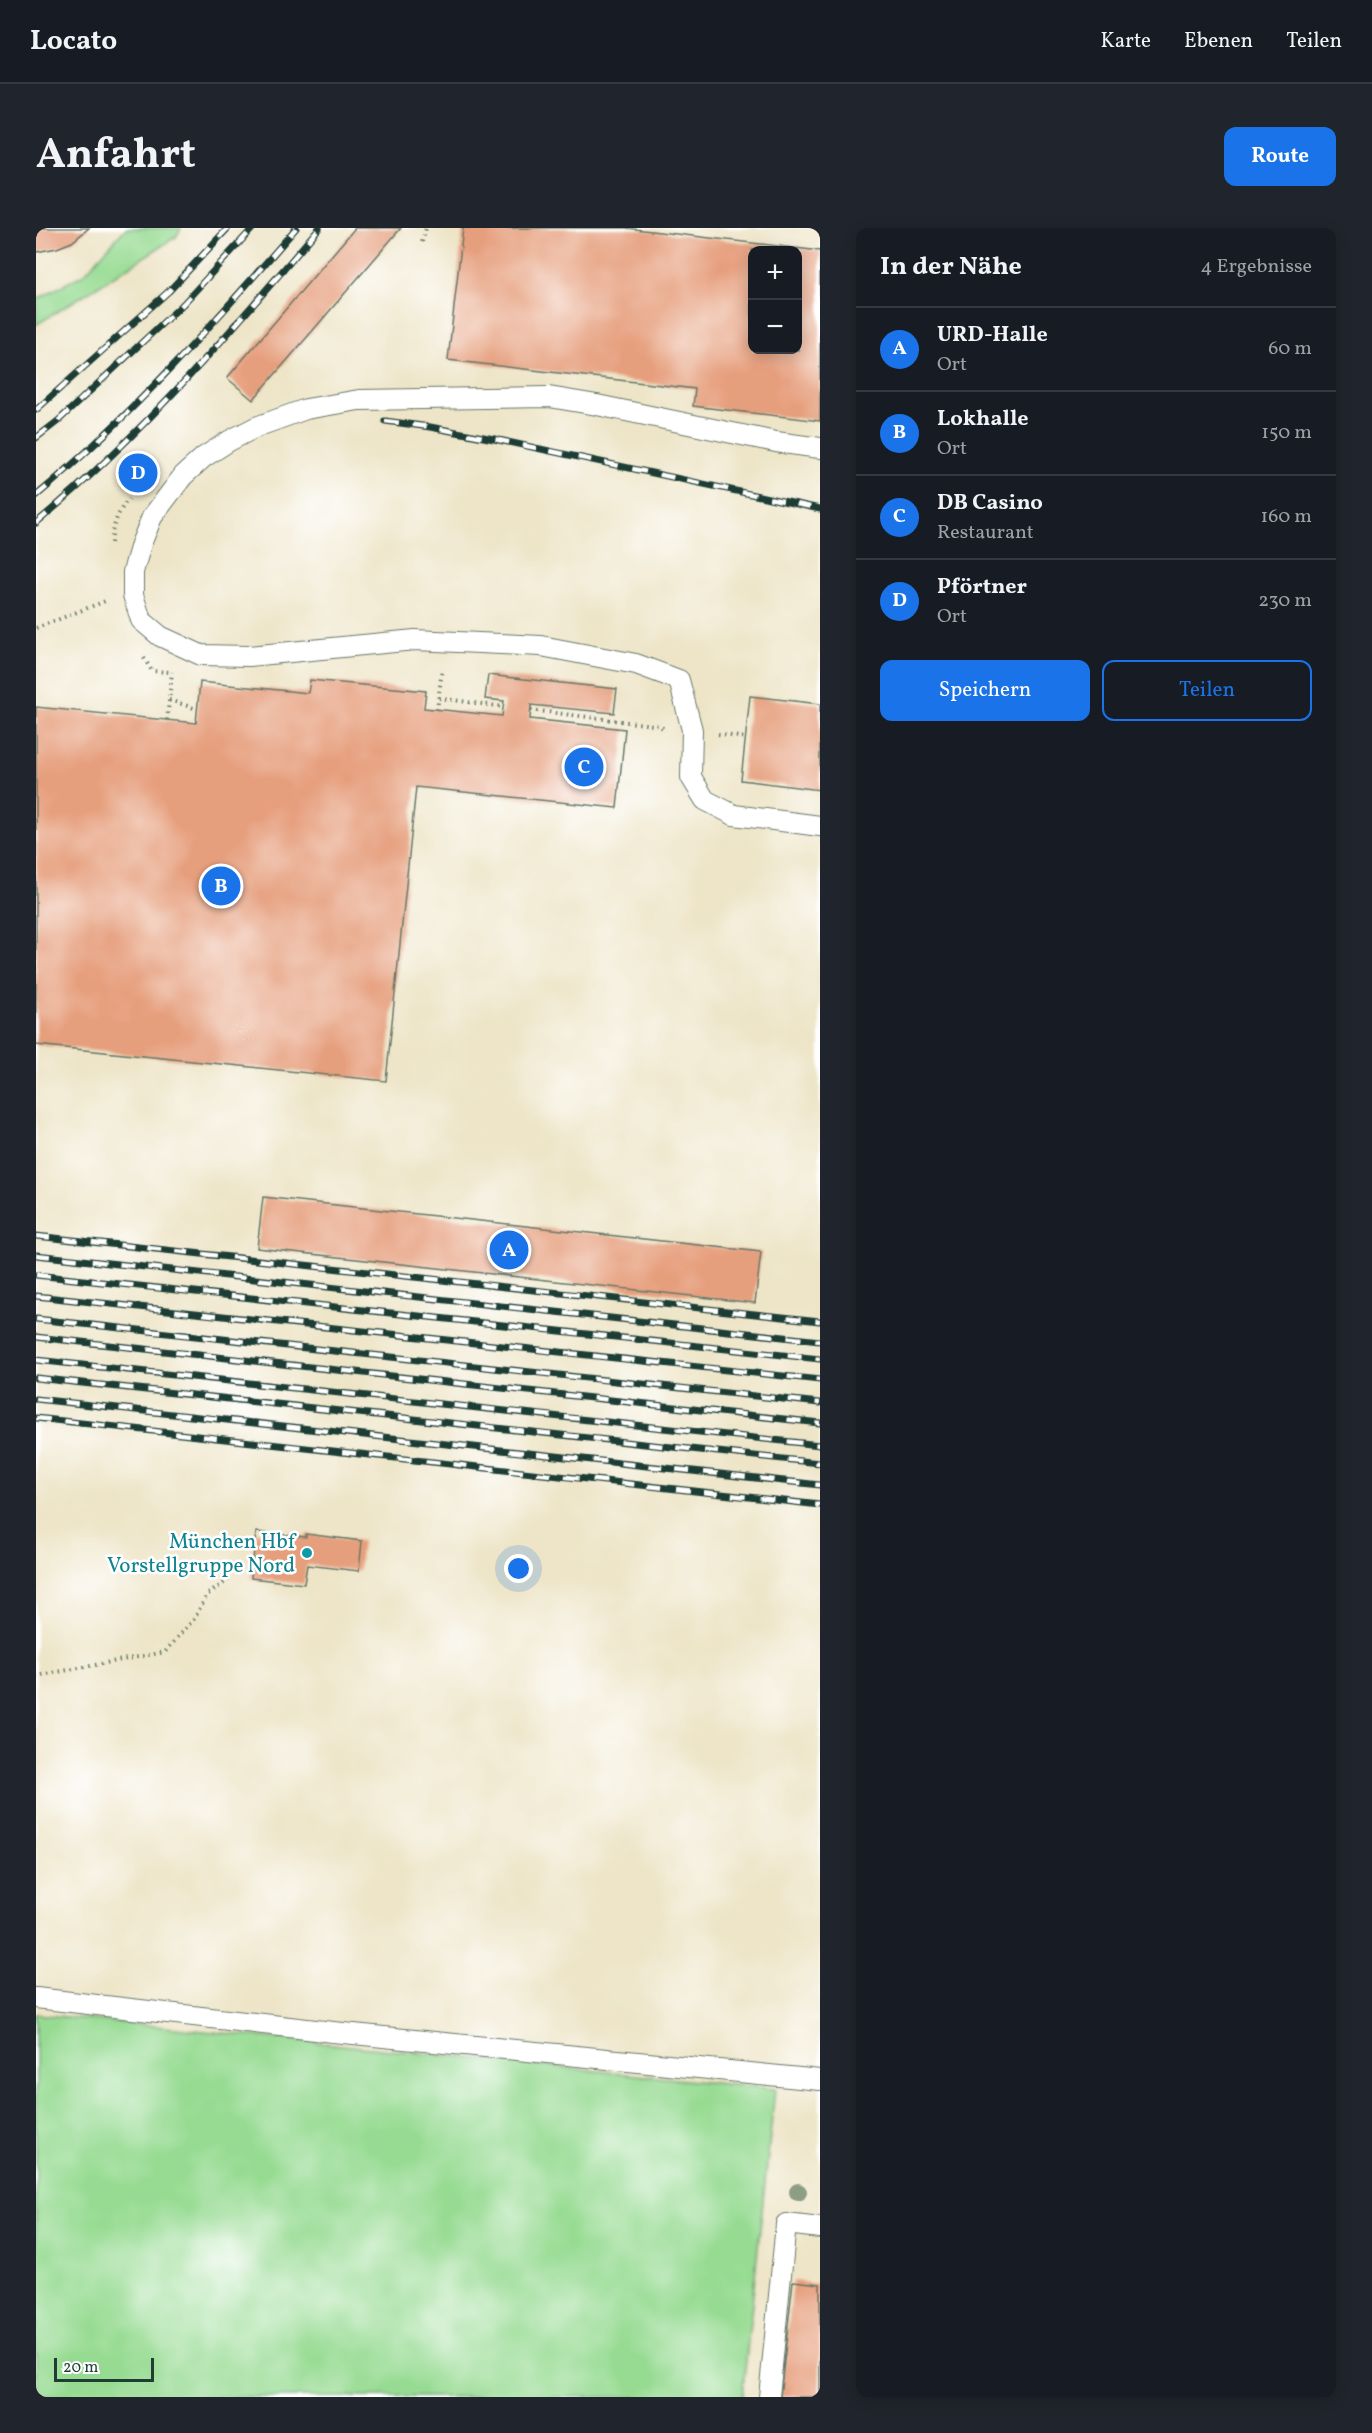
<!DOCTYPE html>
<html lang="de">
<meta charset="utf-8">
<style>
:root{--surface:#171b24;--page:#20242c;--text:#f1f3f6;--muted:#9ea1a6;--line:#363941;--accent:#1a73e8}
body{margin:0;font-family:Vollkorn,serif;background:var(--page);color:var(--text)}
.controls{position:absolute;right:18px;top:18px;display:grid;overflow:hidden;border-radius:12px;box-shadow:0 3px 15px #0003}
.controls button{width:54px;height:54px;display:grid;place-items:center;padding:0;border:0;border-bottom:2px solid var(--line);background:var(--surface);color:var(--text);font:30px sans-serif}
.scale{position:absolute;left:18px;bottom:15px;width:100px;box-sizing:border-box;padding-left:6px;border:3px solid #1f3d34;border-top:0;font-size:16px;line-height:21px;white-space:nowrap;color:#1f3d34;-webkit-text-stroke:4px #fff;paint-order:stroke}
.you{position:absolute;left:483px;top:1341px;width:21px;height:21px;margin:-15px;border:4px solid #fff;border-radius:50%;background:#1a73e8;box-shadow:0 0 0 9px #1a73e833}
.badge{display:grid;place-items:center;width:39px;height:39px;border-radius:50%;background:var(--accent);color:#fff;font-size:20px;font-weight:700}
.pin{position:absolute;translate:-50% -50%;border:3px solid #fff;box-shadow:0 2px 6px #0006}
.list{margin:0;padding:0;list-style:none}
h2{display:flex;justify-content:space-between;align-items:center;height:78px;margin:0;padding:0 24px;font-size:26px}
h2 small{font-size:20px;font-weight:400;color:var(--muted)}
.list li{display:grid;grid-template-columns:39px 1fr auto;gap:18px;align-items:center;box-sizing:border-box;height:84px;padding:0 24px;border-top:2px solid var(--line)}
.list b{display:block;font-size:22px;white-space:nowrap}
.list p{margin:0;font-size:20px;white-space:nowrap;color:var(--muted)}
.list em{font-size:20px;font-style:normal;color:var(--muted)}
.actions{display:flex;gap:12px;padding:18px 24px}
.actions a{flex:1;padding:14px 0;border:2px solid var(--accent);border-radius:12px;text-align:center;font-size:21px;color:var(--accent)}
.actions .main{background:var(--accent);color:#fff}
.map{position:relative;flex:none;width:784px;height:2169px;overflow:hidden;border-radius:12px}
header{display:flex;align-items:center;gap:36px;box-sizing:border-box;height:84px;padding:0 30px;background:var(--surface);border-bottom:2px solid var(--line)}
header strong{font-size:28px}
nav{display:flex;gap:33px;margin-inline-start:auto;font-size:21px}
.intro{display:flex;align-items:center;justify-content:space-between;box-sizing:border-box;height:144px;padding:0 36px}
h1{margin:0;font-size:42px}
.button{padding:15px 27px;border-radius:12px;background:var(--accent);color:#fff;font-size:21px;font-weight:700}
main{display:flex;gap:36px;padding:0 36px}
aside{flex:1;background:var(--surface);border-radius:12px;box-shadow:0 3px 15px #0003}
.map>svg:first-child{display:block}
</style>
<header>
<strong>Locato</strong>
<nav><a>Karte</a><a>Ebenen</a><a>Teilen</a></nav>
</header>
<div class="intro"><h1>Anfahrt</h1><a class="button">Route</a></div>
<main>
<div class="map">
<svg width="784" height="2169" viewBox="0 0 784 2169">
<rect width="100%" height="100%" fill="#fff"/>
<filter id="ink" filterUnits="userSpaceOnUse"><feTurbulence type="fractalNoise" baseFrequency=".0167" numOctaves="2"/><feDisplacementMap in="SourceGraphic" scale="12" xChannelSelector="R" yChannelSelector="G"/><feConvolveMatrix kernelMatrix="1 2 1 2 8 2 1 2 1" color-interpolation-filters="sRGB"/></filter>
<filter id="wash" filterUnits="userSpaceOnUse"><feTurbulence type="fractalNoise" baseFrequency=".008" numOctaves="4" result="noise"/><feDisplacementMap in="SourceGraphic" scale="24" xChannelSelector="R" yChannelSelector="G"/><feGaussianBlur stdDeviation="1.35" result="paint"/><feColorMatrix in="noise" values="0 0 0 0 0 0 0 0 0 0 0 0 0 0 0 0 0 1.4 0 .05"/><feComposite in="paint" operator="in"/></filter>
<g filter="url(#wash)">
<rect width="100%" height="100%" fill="#eee5c8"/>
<!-- green -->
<g fill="#97db93" stroke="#5b8c64" stroke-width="1.5">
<path d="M90 0H145L140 9 0 97V72L48 46Z"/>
<path d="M0 1786 739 1861 706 2169H0Z"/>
</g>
<g id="blocks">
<!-- building -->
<g fill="#e69f7d" fill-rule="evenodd">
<path d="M0 0H53L36 14 21 20 0 24Z"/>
<path d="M319 0H365L217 172 191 150Z"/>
<path d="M427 0H590L784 23V193L657 178 659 161 412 132ZM716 22H762V122H716Z"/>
<path d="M105 232 115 242 99 259 88 249Z"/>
<path d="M452 447 581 461 578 485 495 477 494 491 589 501 581 580 380 559 350 853 0 817V479L160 495 164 454 272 465 274 452 390 463 388 480 466 488 468 473 449 471Z"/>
<path d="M714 468 784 476V562L705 552Z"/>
<path d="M227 969 725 1024 719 1075 221 1020Z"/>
<path d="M220 1304 270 1309V1306L326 1313 323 1343 271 1337 268 1356 215 1350Z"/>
<path d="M757 2053 784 2056V2169H744Z"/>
</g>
</g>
</g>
<g filter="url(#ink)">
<use href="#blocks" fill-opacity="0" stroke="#677868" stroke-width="1.5"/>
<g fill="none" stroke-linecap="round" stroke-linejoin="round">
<!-- lane casing -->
<g stroke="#677868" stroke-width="22">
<g id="lane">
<path d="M784 220 740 214 561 177 513 169 323 172 270 181 220 199 193 213 168 229 147 248 116 289 105 316 97 344V367L105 392 124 408 165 427 213 428 379 412 505 418 600 436 643 452 656 502 655 549 669 572 698 587 784 598"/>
<path d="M0 1770 297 1804 784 1852"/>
<path d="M733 2169 750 1996 784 2000"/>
</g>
</g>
<!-- path -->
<g stroke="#677868" stroke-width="4" stroke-dasharray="1.5 4.5" stroke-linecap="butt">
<path d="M386 14 390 0"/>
<path d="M75 315C77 298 81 284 93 271"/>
<path d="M0 400 72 372"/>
<path d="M108 430 116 443 136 444"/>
<path d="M403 470 467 479"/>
<path d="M133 472 161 481"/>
<path d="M401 482 406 441"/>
<path d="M495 482 625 498 627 501"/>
<path d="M131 492 136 444"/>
<path d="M682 506 710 510"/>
<path d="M0 1448 129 1424 158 1391 171 1367 195 1350"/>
</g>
<!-- lane -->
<use href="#lane" stroke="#fff" stroke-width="20"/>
<!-- rail casing -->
<g stroke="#1f3d34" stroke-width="7">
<g id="rail">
<path d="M0 182 133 63 192 0"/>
<path d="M349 193 394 199 458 211 784 281"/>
<path d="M0 210 22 193 147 76 217 0"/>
<path d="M0 268C96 188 179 94 260 0"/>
<path d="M0 295C105 208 195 104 283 0"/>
<path d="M0 1008 784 1093"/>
<path d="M0 1027 784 1113"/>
<path d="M0 1047 784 1131"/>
<path d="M0 1068 784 1152"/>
<path d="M0 1091 784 1175"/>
<path d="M0 1109 784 1195"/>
<path d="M0 1132 784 1217"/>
<path d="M0 1150 784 1235"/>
<path d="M0 1171 784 1257"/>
<path d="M0 1190 784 1277"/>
</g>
</g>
<!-- rail -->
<use href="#rail" stroke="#fff" stroke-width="4.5" stroke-dasharray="14" stroke-linecap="butt"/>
</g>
<!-- trees -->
<circle fill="#8d9e84" cx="762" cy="1964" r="9"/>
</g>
<!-- markers -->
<circle fill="#0f9aa8" stroke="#fff" stroke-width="2" cx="271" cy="1325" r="6"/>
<g text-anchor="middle" stroke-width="5" stroke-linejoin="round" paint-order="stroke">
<!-- culture labels -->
<g font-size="21" fill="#0d838f" stroke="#fff" text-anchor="end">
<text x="259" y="1320">München Hbf<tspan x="259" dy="24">Vorstellgruppe Nord</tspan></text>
</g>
</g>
</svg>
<div class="controls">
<button>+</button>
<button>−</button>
</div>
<div class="scale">20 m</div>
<div class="you"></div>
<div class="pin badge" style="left:473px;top:1022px">A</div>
<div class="pin badge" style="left:185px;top:658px">B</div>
<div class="pin badge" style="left:548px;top:539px">C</div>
<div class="pin badge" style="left:102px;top:245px">D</div>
</div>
<aside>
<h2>In der Nähe<small>4 Ergebnisse</small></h2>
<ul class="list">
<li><span class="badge">A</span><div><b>URD-Halle</b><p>Ort</p></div><em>60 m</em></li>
<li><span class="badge">B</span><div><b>Lokhalle</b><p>Ort</p></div><em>150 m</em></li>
<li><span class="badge">C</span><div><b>DB Casino</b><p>Restaurant</p></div><em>160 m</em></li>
<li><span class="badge">D</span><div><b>Pförtner</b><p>Ort</p></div><em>230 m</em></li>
</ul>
<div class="actions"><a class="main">Speichern</a><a>Teilen</a></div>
</aside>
</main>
